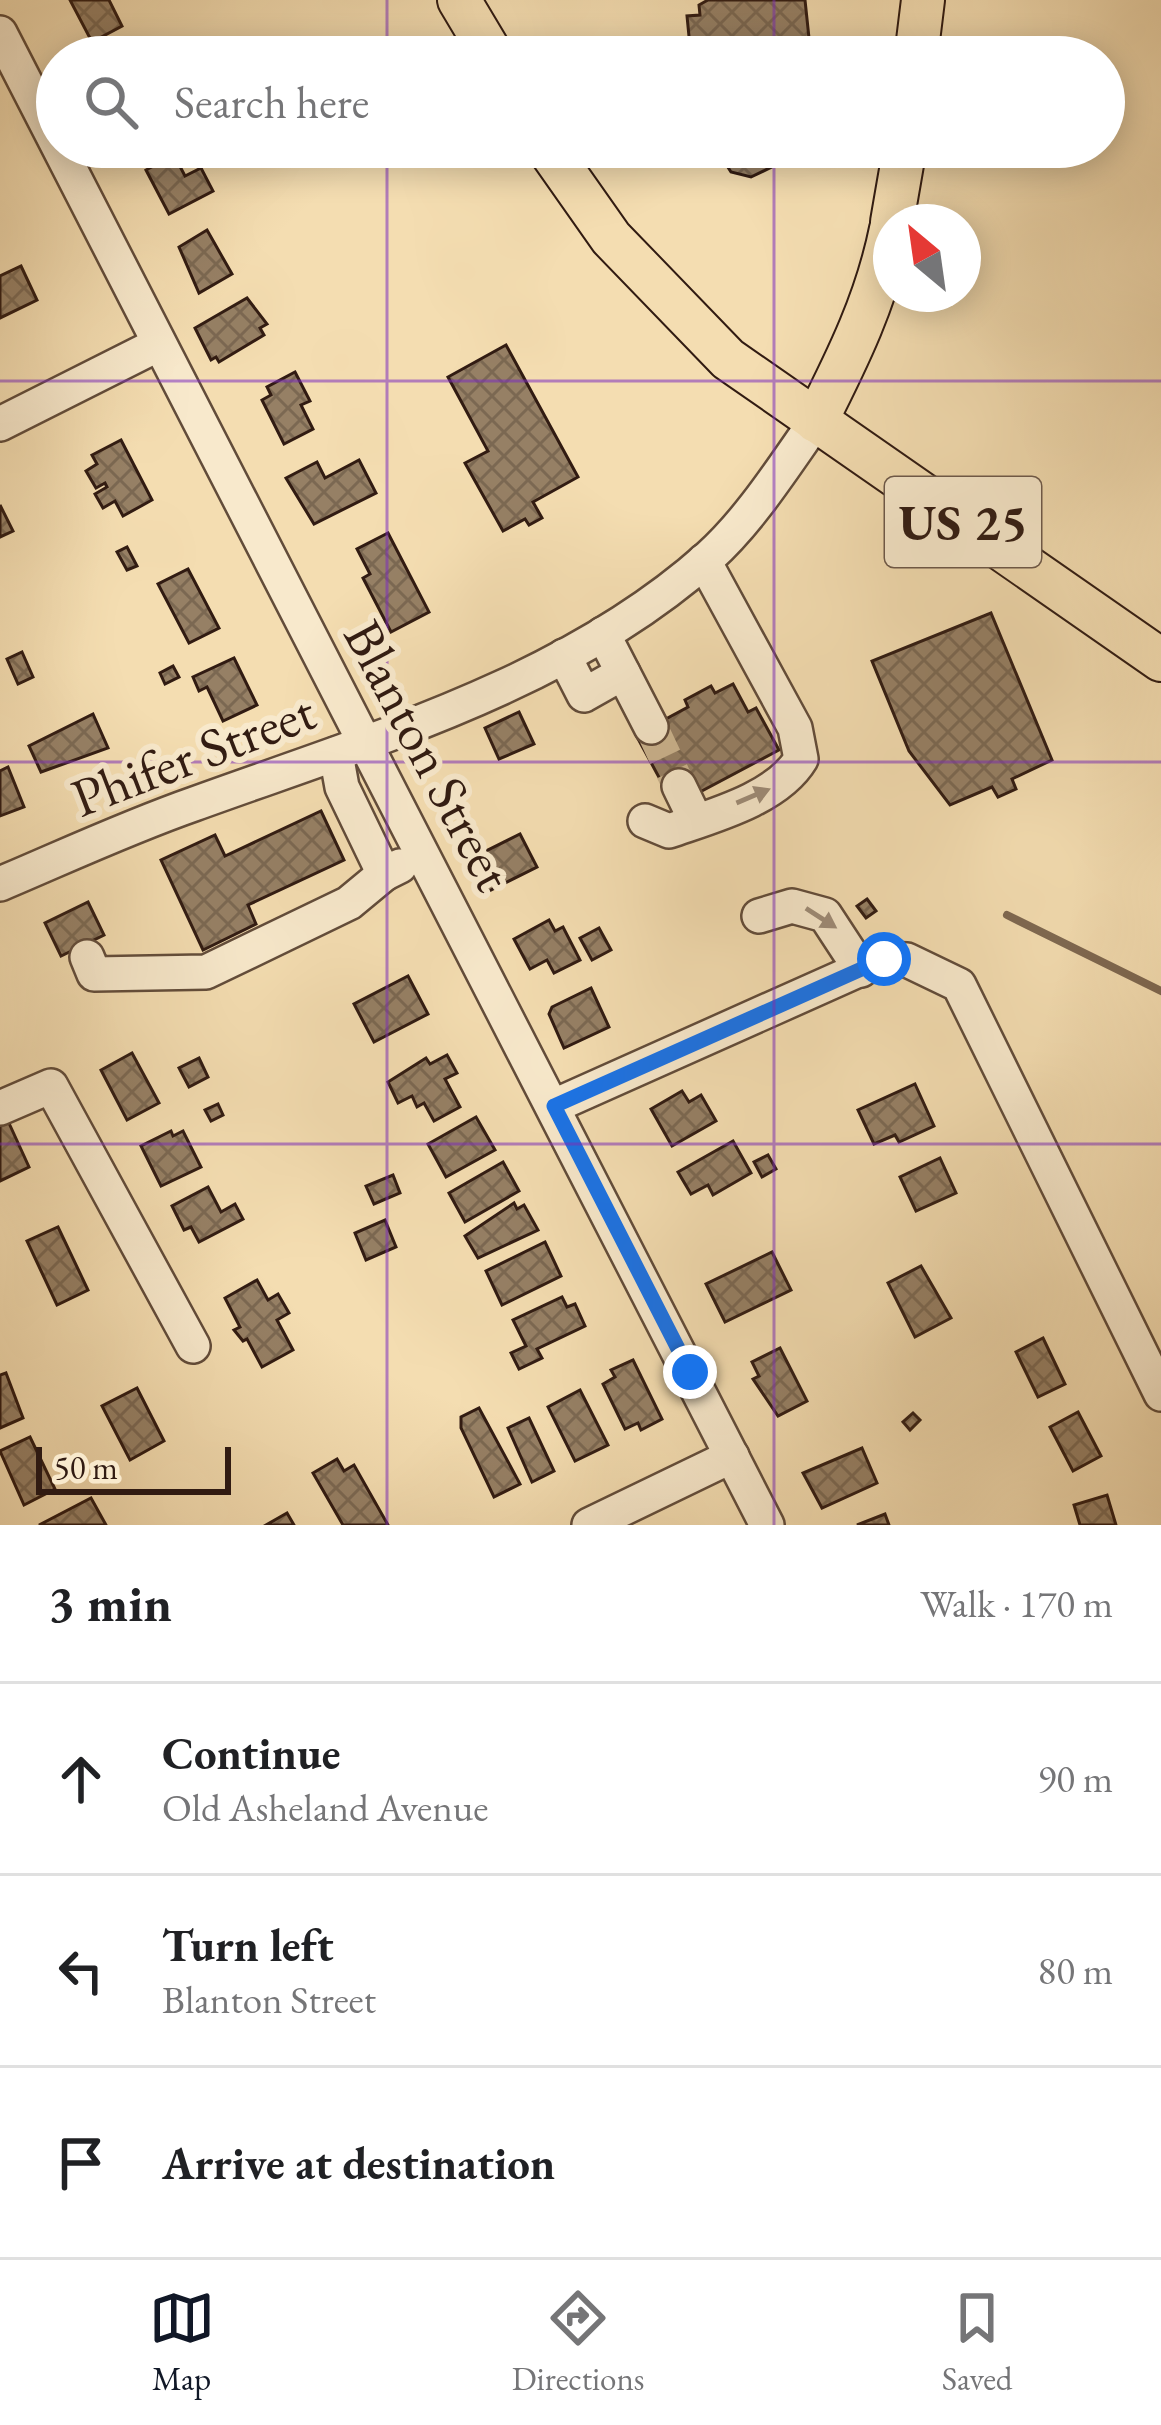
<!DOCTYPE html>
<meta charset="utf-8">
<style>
:root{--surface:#fff;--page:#f6f6f6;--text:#202124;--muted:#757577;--line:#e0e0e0;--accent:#111827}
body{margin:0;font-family:"EB Garamond",serif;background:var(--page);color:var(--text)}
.compass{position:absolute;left:873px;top:204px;width:108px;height:108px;border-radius:50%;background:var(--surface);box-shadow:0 6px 30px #0003;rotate:331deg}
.scale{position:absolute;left:36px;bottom:30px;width:195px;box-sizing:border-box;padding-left:12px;border:6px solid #311b12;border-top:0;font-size:33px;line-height:42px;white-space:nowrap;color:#311b12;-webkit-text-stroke:9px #f8e9cc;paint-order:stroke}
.stop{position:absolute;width:36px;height:36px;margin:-27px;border:9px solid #1a73e8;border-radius:50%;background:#fff}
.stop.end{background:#1a73e8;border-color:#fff;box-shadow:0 3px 12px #0008}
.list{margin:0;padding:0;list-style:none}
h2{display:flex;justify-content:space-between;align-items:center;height:156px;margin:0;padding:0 48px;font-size:51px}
h2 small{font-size:39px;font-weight:400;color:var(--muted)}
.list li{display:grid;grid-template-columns:78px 1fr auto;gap:36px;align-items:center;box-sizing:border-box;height:192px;padding:0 48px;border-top:3px solid var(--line)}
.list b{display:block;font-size:45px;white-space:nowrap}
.list p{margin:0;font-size:39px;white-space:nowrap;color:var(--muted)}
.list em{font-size:39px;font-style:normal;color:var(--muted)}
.icon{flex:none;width:66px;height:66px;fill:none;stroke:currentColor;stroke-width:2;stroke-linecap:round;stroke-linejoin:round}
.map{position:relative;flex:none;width:1161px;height:1525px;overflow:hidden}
.search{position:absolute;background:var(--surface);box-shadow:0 6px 30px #0003;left:36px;right:36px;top:36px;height:132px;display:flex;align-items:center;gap:30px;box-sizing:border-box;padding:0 42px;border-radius:66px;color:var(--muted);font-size:45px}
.sheet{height:732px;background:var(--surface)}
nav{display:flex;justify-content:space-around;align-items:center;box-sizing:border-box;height:168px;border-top:3px solid var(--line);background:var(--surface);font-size:33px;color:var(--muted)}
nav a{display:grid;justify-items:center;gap:6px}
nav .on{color:var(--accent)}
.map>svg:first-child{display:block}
</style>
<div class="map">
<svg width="1161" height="1525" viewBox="0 0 1161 1525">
<defs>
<pattern id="building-cross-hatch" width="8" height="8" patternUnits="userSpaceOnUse" patternTransform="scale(3)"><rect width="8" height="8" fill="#968065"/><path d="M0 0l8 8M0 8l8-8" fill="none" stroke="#7b6852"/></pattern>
</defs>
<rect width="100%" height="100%" fill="#f4ddb1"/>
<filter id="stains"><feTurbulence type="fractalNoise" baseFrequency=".00167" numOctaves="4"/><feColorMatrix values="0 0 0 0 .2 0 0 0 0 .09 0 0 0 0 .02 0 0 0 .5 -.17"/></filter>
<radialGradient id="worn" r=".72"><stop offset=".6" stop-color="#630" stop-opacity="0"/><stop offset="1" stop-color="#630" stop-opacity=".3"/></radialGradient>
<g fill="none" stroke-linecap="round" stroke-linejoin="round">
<!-- stream -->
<path stroke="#7e6851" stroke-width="8" d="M1007 915 1161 991"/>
</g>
<!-- building -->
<g fill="url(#building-cross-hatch)" stroke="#311b12" stroke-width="3">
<path d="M70 0H109L122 26 92 42Z"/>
<path d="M708 0H805L811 57H691L687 16 700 15 699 5Z"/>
<path d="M701 147H782L774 166 751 177 731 172 715 147Z"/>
<path d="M174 155 185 176 201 168 213 191 169 214 146 170Z"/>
<path d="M207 230 232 274 199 293 179 247Z"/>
<path d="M21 266 37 300 0 318V276Z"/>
<path d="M247 298 267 324 260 328 264 335 219 362 216 357 211 360 195 328Z"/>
<path d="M506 345 578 477 533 502 542 518 529 525 525 519 503 531 465 463 488 451 448 377Z"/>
<path d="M295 372 310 401 301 405 313 429 284 444 262 400 271 395 267 387Z"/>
<path d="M121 440 152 500 123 516 115 501 103 508 95 494 107 487 105 483 96 488 86 471 97 464 92 455Z"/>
<path d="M359 460 376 493 314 524 286 478 317 462 325 478Z"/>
<path d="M0 505 13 531 0 537Z"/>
<path d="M388 533 429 612 391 632 363 578 370 574 357 549Z"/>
<path d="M127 547 137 566 127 570 117 552Z"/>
<path d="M188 569 219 628 189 643 158 584Z"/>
<path d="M991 613 1052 760 1012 779 1016 789 998 797 992 787 950 805 909 751 872 661Z"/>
<path d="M22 652 33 677 18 684 7 659Z"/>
<path d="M234 658 257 705 223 721 207 687 199 691 193 677Z"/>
<path d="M173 666 179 677 165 684 160 673Z"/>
<path d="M733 684 748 712 756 708 779 750 698 793 667 792 636 735 688 707 685 700 711 686 715 693Z"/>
<path d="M519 712 534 744 499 759 485 728Z"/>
<path d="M93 714 108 748 41 772 29 746Z"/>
<path d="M8 767 24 807 0 816V771Z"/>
<path d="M321 811 344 860 248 905 256 924 203 950 161 860 215 835 225 856Z"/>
<path d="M520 834 537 867 487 892 470 859Z"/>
<path d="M867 899 876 911 866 918 857 906Z"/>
<path d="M88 902 104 935 61 956 45 923Z"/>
<path d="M549 920 555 931 563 927 580 960 554 973 547 960 530 969 514 939Z"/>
<path d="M599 928 611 950 592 960 580 938Z"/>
<path d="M408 976 428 1014 374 1042 354 1004Z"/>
<path d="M591 988 609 1027 564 1048 549 1014 552 1007Z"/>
<path d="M132 1053 159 1103 127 1120 101 1070Z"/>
<path d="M447 1055 457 1073 445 1079 460 1107 434 1121 424 1103 417 1107 412 1096 398 1103 388 1082 426 1058 430 1064Z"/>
<path d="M199 1058 208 1077 189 1087 179 1068Z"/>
<path d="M915 1084 934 1126 899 1142 895 1135 874 1144 858 1110Z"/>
<path d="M682 1091 689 1102 701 1095 716 1121 672 1146 651 1109Z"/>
<path d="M218 1104 223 1115 211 1121 205 1110Z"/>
<path d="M476 1117 495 1150 446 1177 428 1144Z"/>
<path d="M8 1121 29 1167 0 1181V1125Z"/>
<path d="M171 1131 173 1136 183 1131 201 1167 161 1186 141 1146Z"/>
<path d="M733 1141 751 1173 713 1195 708 1185 691 1194 678 1172Z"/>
<path d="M768 1155 776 1169 762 1177 754 1162Z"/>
<path d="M940 1158 956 1193 916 1211 900 1177Z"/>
<path d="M503 1162 519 1191 465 1222 449 1193Z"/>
<path d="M393 1175 400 1193 374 1204 366 1186Z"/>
<path d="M208 1187 221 1212 235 1204 243 1219 199 1242 191 1227 184 1230 172 1206Z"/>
<path d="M514 1203 517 1209 524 1205 538 1230 478 1258 465 1236Z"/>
<path d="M385 1220 396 1247 366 1260 355 1233Z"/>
<path d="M58 1227 88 1290 57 1305 27 1241Z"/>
<path d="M545 1242 561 1276 502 1305 486 1271Z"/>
<path d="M772 1252 791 1290 725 1322 706 1284Z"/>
<path d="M921 1266 951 1318 915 1337 888 1283Z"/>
<path d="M257 1280 268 1300 278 1294 289 1313 277 1320 293 1350 262 1367 247 1339 243 1341 234 1330 240 1327 225 1298Z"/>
<path d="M562 1297 567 1307 575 1304 585 1326 537 1349 542 1358 519 1369 511 1353 526 1346 513 1320Z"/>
<path d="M1043 1338 1065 1384 1038 1397 1016 1352Z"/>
<path d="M780 1348 807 1401 778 1416 753 1379 759 1376 752 1362Z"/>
<path d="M633 1360 662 1419 641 1430 638 1423 625 1429 603 1384 615 1377 611 1370Z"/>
<path d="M6 1373 23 1418 0 1428V1375Z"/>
<path d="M137 1388 164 1441 130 1460 102 1406Z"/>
<path d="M580 1390 608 1445 575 1461 548 1407Z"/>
<path d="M479 1408 520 1484 494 1497 461 1428V1417Z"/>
<path d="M1078 1412 1101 1456 1073 1471 1050 1427Z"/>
<path d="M913 1413 920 1420 910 1430 903 1422Z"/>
<path d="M529 1418 554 1471 532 1482 508 1428Z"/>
<path d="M30 1437 55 1489 24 1505 0 1451Z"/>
<path d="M862 1448 877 1483 822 1508 803 1473Z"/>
<path d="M337 1459 344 1471 354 1465 388 1525H343L313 1473Z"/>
<path d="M1107 1495 1116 1525H1080L1074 1505Z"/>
<path d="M91 1498 106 1525H39Z"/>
<path d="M287 1513 294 1525H266Z"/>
<path d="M885 1514 889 1525H857Z"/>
</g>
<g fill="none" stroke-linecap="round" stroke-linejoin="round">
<!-- minor-tunnel -->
<path stroke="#cdb691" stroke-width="33" stroke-dasharray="33 16" stroke-linecap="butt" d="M651 727 679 786"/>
<!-- minor casing -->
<g stroke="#624c3a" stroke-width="38">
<g id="minor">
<path d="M0 33 767 1525"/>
<path d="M0 424 157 345"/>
<path d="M603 634 651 727"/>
<path d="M564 656 584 695 623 673"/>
<path d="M336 754 342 787 384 874 400 866"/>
<path d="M679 786 696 821"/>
<path d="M645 821 669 831C712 816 777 799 801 759L795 728 704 561"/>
<path d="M0 884C64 857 128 827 194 804 370 740 567 684 709 557 751 519 784 466 816 421"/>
<path d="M759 916 792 906 825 915 861 970"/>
<path d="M87 957 94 974 206 972 349 903 384 874"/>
<path d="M554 1106 883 959 907 960 959 985 1161 1394"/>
<path d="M0 1108 51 1086 193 1346"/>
<path d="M589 1525 732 1456"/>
</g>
</g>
<!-- major casing -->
<g stroke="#311b12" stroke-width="46">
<g id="major">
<path d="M459 0 493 57"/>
<path d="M916 57 923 0"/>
<path d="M547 147 611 238 728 359 1161 660"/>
<path d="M892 222 905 147"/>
<path d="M816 421C848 358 877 299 891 229"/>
</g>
</g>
<!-- minor -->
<use href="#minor" stroke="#f8e9cc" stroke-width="33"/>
<!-- major -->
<use href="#major" stroke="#f4ddb1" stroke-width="42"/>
</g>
<!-- one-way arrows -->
<defs><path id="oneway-solid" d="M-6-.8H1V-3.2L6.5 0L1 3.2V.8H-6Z" transform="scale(3)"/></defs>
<g fill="#9e8c78">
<use href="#oneway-solid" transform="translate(753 796) rotate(-23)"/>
<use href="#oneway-solid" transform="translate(821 918) rotate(33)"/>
</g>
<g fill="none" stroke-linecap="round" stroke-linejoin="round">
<!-- route -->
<path stroke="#1a73e8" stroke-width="15" d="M690 1372 554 1106 884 959"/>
</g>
<!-- grid -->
<path fill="none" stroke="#7b2cbf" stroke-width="3" stroke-opacity="0.55" d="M387 0V57M774 0V57M387 147V1525M774 147V1525M0 381H1161M0 762H1161M0 1144H1161"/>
<g text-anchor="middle" stroke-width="12" stroke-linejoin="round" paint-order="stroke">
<!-- shield labels -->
<rect fill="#f8e9cc" stroke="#6d594a" stroke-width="3" x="885" y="477" width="156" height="90" rx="9"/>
<g font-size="51" font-weight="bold" fill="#311b12">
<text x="963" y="540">US 25</text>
</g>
<!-- street labels -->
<g font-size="54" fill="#311b12" stroke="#f8e9cc">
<text transform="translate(193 754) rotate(-21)" y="19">Phifer Street</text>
<text transform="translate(429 755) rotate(62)" y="19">Blanton Street</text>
</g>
</g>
<rect width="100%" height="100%" filter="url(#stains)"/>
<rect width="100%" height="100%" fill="url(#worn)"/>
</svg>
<svg class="compass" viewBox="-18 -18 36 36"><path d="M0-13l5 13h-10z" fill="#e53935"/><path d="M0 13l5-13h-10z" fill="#757577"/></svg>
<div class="scale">50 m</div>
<div class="stop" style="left:884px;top:959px"></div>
<div class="stop end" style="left:690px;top:1372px"></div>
<div class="search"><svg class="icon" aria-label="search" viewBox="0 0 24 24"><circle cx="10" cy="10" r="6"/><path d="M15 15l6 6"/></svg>Search here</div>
</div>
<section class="sheet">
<h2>3 min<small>Walk · 170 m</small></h2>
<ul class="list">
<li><svg class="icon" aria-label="ahead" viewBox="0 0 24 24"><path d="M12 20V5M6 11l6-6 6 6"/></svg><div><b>Continue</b><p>Old Asheland Avenue</p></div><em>90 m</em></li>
<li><svg class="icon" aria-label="left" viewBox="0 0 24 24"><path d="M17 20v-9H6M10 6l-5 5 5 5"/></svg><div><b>Turn left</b><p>Blanton Street</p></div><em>80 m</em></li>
<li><svg class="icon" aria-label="arrive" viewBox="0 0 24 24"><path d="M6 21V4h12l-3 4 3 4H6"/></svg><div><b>Arrive at destination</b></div></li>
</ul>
</section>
<nav>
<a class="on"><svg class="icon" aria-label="map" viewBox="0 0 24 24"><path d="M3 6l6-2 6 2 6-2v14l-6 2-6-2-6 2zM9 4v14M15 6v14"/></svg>Map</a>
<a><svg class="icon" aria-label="directions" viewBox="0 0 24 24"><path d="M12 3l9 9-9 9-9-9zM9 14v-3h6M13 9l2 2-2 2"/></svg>Directions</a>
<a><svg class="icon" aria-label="saved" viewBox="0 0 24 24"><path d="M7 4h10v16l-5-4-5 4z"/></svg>Saved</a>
</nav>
